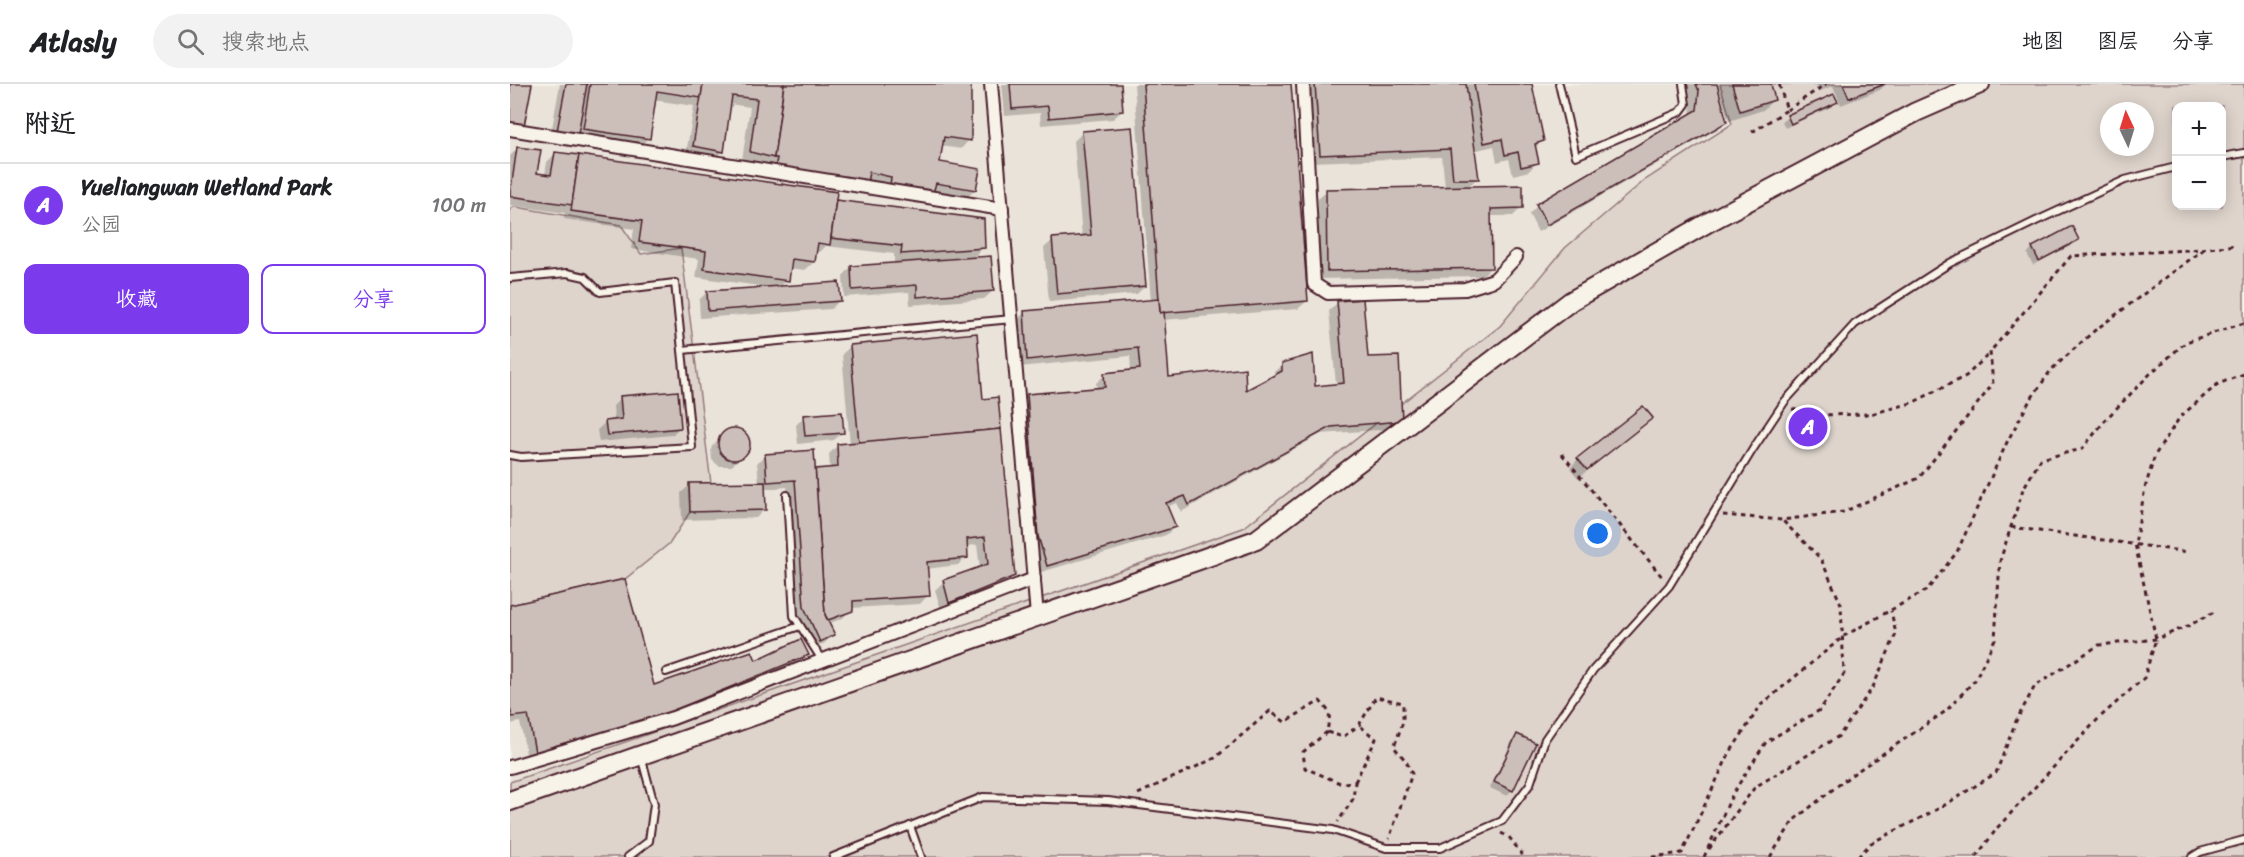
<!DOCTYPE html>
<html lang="zh">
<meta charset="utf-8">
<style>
:root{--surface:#fff;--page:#f2f2f2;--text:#202124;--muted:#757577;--line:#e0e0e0;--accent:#7c3aed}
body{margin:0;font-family:Sriracha,"LXGW WenKai TC",sans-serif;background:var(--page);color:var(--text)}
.controls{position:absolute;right:18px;top:18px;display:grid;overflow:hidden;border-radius:12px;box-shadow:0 3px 15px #0003}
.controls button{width:54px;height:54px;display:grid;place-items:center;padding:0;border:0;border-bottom:2px solid var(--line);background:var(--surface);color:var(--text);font:30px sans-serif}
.compass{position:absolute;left:1590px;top:18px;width:54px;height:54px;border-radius:50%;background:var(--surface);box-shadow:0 3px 15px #0003;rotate:356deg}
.you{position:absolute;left:1088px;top:450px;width:21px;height:21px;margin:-15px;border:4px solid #fff;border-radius:50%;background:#1a73e8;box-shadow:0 0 0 9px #1a73e833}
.badge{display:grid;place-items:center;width:39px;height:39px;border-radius:50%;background:var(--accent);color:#fff;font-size:20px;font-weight:700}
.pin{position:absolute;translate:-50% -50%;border:3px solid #fff;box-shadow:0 2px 6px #0006}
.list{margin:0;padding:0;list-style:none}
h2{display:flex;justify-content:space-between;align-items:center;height:78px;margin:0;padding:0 24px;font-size:26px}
h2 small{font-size:20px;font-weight:400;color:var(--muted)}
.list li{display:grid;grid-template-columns:39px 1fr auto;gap:18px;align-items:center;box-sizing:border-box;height:84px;padding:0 24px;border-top:2px solid var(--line)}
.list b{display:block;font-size:22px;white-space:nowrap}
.list p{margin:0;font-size:20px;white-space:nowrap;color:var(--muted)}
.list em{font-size:20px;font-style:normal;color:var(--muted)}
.actions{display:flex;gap:12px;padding:18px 24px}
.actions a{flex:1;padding:14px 0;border:2px solid var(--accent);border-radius:12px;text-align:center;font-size:21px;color:var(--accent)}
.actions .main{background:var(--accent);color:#fff}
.icon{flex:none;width:33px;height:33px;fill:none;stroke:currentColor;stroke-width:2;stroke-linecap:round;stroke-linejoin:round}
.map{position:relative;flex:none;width:1734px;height:773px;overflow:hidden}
header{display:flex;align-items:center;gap:36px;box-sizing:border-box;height:84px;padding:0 30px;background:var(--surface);border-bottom:2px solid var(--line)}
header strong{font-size:28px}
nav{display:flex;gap:33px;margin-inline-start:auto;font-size:21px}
.search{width:420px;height:54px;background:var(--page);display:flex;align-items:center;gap:15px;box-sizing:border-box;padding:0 21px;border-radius:33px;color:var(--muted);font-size:22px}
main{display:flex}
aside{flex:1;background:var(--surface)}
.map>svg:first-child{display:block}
</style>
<header>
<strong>Atlasly</strong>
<div class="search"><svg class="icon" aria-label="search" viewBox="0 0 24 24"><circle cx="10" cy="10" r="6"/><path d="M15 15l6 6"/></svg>搜索地点</div>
<nav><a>地图</a><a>图层</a><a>分享</a></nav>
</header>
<main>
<aside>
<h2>附近<small></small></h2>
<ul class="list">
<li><span class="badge">A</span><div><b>Yueliangwan Wetland Park</b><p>公园</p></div><em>100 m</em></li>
</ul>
<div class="actions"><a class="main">收藏</a><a>分享</a></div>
</aside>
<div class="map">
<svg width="1734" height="773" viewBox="0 0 1734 773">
<rect width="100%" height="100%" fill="#f7f3e8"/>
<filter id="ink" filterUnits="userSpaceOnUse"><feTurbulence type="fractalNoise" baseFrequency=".0167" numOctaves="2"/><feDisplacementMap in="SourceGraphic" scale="12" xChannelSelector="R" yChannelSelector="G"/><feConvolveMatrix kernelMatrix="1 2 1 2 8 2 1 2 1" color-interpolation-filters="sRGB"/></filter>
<g filter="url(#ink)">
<!-- built -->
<path fill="#eae3da" d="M0 0H1210L1222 40 1135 96 1055 164 990 242 733 444 0 717Z"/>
<!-- green -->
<g fill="#ded4cc" stroke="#947a7c" stroke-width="1.5" fill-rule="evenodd">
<path d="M1210 0H1734V773H0V698L733 444 990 242 1055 164 1135 96 1222 40ZM1666 22H1712V122H1666ZM1599 27H1635V63H1599Z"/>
<path d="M6 123 111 141 131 170 171 164 201 399 179 400 180 428 160 459 115 495 0 521V124Z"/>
</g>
<!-- shadow -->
<g fill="#0003">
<path d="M50 0H459V56L451 65 431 62 428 80 465 105 457 114 232 76 240 23 219 20 213 67 205 75 176 70 184 22 144 16 138 54 130 63 40 55Z"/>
<path d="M492 0H609L612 27 603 35 531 41 530 29 495 32Z"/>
<path d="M624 0H780L797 217 788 225 653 236 658 295 734 308 764 293V288L773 280 804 303 826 301 819 227 828 218 890 337 882 345 811 350 671 428 667 419 656 423 665 443 656 451 528 489 509 320 518 311 587 306 586 299 595 291 621 288 620 272 509 283 506 237 515 228 641 218Z"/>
<path d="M797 0H1021L1032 57 1024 65 1027 78 1019 87 1003 91 999 75 987 78 984 62 963 67 967 94 957 104 1012 123 1003 132H979L980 184 972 192 810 195 808 115 817 107 935 104 932 73 802 78Z"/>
<path d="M1176 0H1259L1264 15 1253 26 1219 37 1209 5 1207 6 1215 38 1206 46 1028 148 1019 130 1027 122 1180 32 1181 17Z"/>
<path d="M1307 0H1376L1370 6 1331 21 1323 2 1308 8Z"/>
<path d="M1326 18 1321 23 1275 44 1272 38 1278 32Z"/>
<path d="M572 49 635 202 627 210 539 218 534 164 543 156 572 153 564 57Z"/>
<path d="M8 64 25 90 35 91 37 78 45 70 325 117 473 136 474 163 462 175 483 207 474 215 400 221 399 208 334 213 333 192 341 183 384 180V170L316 162 310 168H305L304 178 295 186 279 184 277 196 270 203 329 217 321 225 190 234 189 216 197 208 256 203 186 193 189 175 121 165 124 145 54 135 55 129 0 121V72Z"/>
<path d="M1561 144 1567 156 1562 161 1523 181 1517 170 1522 164Z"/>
<path d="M341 262 471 316 503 492 495 500 431 526 425 506 434 497 470 485 467 461 456 462V473L448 481 416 485 418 511 410 520 342 524 333 534 318 540 323 550 315 559 302 565 286 532 277 403 254 405V426L246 434 172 436 171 409 180 401 249 399 247 379 256 371 304 387 320 385 319 370 327 362 340 361 332 270Z"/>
<path d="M111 314 170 343 162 351 89 358 87 346 96 338 104 337 103 322Z"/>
<path d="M294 333 332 348 324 356 288 360 286 341Z"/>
<path d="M1132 342 1068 394 1060 384 1068 375Z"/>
<path d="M219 347H228L236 352 237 365 222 382H209L202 376 201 366 202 362Z"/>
<path d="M0 523 143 603 245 578 297 571 289 579 147 636 17 675 10 638 0 640Z"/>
<path d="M1008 652 1002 706 997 712 980 704 1002 657Z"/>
</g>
<!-- building -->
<g fill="#ccbfb9" stroke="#4a1f2b" stroke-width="1.5">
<path d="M0 0H22L14 42 0 39Z"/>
<path d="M56 0H77L68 50 47 47Z"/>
<path d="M80 0H193L191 14 147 7 140 55 73 45Z"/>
<path d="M193 0H274L264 74 240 68 247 15 222 12 214 68 183 62Z"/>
<path d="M274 0H461V57L434 53 430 78 470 85 466 106 426 99 423 109 380 102 381 93 359 88 357 99 265 85 267 74H264Z"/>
<path d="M500 0H611L613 27 539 34 538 22 502 25Z"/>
<path d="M633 0H781L798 217 650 229Z"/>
<path d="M805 0H956L969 95H943L940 65 810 71Z"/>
<path d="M964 0H1022L1034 57 1025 60 1029 79 1011 83 1008 68 995 71 992 55 974 59Z"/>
<path d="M1186 0H1207L1217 38 1037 141 1026 120 1187 26 1189 7Z"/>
<path d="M1222 0H1261L1265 16 1230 27Z"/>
<path d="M1333 0H1375L1339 14Z"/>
<path d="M1324 10 1328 18 1281 40 1277 31Z"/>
<path d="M622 43 636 202 547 210 542 154 581 151 572 47Z"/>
<path d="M7 63 31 66 27 89 41 91 45 68 69 71 62 121 0 112Z"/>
<path d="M69 71 327 108 320 161 308 159 305 178 282 175 279 197 194 185 196 167 129 158 132 137 61 127Z"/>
<path d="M1013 101V124L981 125 982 184 817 187 816 105Z"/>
<path d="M326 116 474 135 475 164 391 170 392 162 321 154Z"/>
<path d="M1562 142 1569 156 1529 177 1522 163Z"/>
<path d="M481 172 484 207 407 213V201L342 206 341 182Z"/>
<path d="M329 198 331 217 198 227 197 207Z"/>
<path d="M649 215 650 229 654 228 659 293 735 284 736 306 772 287V279L803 270 805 302 834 299 827 217 853 215 858 273 889 272 892 337 821 343 679 421 675 412 656 419 666 443 537 482 528 452 517 310 595 303 594 289 630 285 628 264 517 276 514 227Z"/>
<path d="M467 249 473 315 488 313 491 345 349 359 340 261Z"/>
<path d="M168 307 171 344 97 351 95 337 112 335 110 312Z"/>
<path d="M1133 322 1143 334 1077 386 1067 374Z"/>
<path d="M332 328 334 349 295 352 293 331Z"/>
<circle cx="224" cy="360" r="16"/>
<path d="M491 345 505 492 439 519 433 496 478 480 475 453 457 455 458 474 417 478 420 512 343 517V527L318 536 315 531 305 385 328 383 327 360Z"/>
<path d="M304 366 315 531 325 551 310 558 294 523 285 396 257 398 255 370Z"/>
<path d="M255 398 256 426 180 428 179 399Z"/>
<path d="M115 495 144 601 242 567 246 576 291 555 299 571 157 629 25 668 18 631 2 633 0 624V521Z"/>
<path d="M1007 650 1026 659 1003 707 984 698Z"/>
</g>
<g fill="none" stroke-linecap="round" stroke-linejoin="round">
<!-- lane casing -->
<g stroke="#4a1f2b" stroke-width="10">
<g id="lane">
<path d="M1049 0 1066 72 1170 28 1176 20 1173 0"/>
<path d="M1712 73 1734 69"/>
<path d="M0 194 57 189 75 193 90 208 165 199 182 363 11 373 0 371"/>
<path d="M172 266 502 235"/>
<path d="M277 411 284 532 312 576"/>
<path d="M156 588 290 542"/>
<path d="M400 742 411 773"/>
<path d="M118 773 139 757 144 720 131 672"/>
<path d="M323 773 473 713 598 717 823 746 876 764H930L992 737 1020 700 1035 655 1083 586 1159 502 1243 365 1275 317 1345 240 1440 179 1526 137 1615 96 1666 83"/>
<path d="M1682 773 1690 768 1734 756"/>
</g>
</g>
<!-- street casing -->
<g stroke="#4a1f2b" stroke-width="16">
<g id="street">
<path d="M481 0 527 532"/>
<path d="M793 0 804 200 818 209 955 205 984 196 1006 173"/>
<path d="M0 45 492 125"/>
<path d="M0 683 163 634 524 495"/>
</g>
</g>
<!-- secondary casing -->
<g stroke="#4a1f2b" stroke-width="22">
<path id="secondary" d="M0 717 746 456 1061 217 1199 138 1406 28 1470 0"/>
</g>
<!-- path -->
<g stroke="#4a1f2b" stroke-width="3" stroke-dasharray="4.5 4.5" stroke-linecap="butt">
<path d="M1277 26 1316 0"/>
<path d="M1242 48 1277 26 1269 0"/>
<path d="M1282 325 1310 331 1361 330 1402 319 1456 292 1480 269"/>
<path d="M1052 370 1153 494"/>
<path d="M1213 431 1272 436 1333 428 1409 394 1483 300 1480 268 1561 172 1679 166 1727 161"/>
<path d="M1501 443 1678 468"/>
<path d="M817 648 793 668 795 684 830 699 845 698 843 715 828 738"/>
<path d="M845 698 866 655 849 641"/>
<path d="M628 710 705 674 760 627 775 638 810 617 820 629 817 648 833 653 849 641 866 613 893 619V638L884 663 896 677 902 690 879 755"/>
<path d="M991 749 999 753 1014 773"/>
<path d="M1199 765 1245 703 1329 652 1363 603 1386 550 1381 527"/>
<path d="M1142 773 1172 769 1219 670 1251 621 1334 552 1417 506 1447 468 1498 356 1519 318 1541 286 1584 247 1694 165"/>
<path d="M1194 773 1223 709 1256 658 1310 626 1334 590 1331 520 1311 475 1272 436"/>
<path d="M1260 773 1284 736 1340 692 1436 627 1465 596 1485 555 1490 477 1513 405 1531 375 1572 365 1597 334 1640 290 1676 258 1734 239"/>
<path d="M1348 773 1361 759 1430 724 1486 689 1506 637 1525 602 1589 561 1646 555 1678 542 1704 528"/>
<path d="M1466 773 1488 743 1589 634 1634 594 1646 555 1625 460 1635 404 1645 371 1670 333 1708 300 1734 290"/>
</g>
<!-- lane -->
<use href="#lane" stroke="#f7f3e8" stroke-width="6"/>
<!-- street -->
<use href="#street" stroke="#f7f3e8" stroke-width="12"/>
<!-- secondary -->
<use href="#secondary" stroke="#f7f3e8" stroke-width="18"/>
</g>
</g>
</svg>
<div class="controls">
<button>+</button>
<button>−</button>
</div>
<svg class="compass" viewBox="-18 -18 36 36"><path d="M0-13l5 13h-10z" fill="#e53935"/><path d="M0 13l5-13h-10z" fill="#757577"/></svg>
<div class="you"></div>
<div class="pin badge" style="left:1298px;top:343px">A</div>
</div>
</main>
